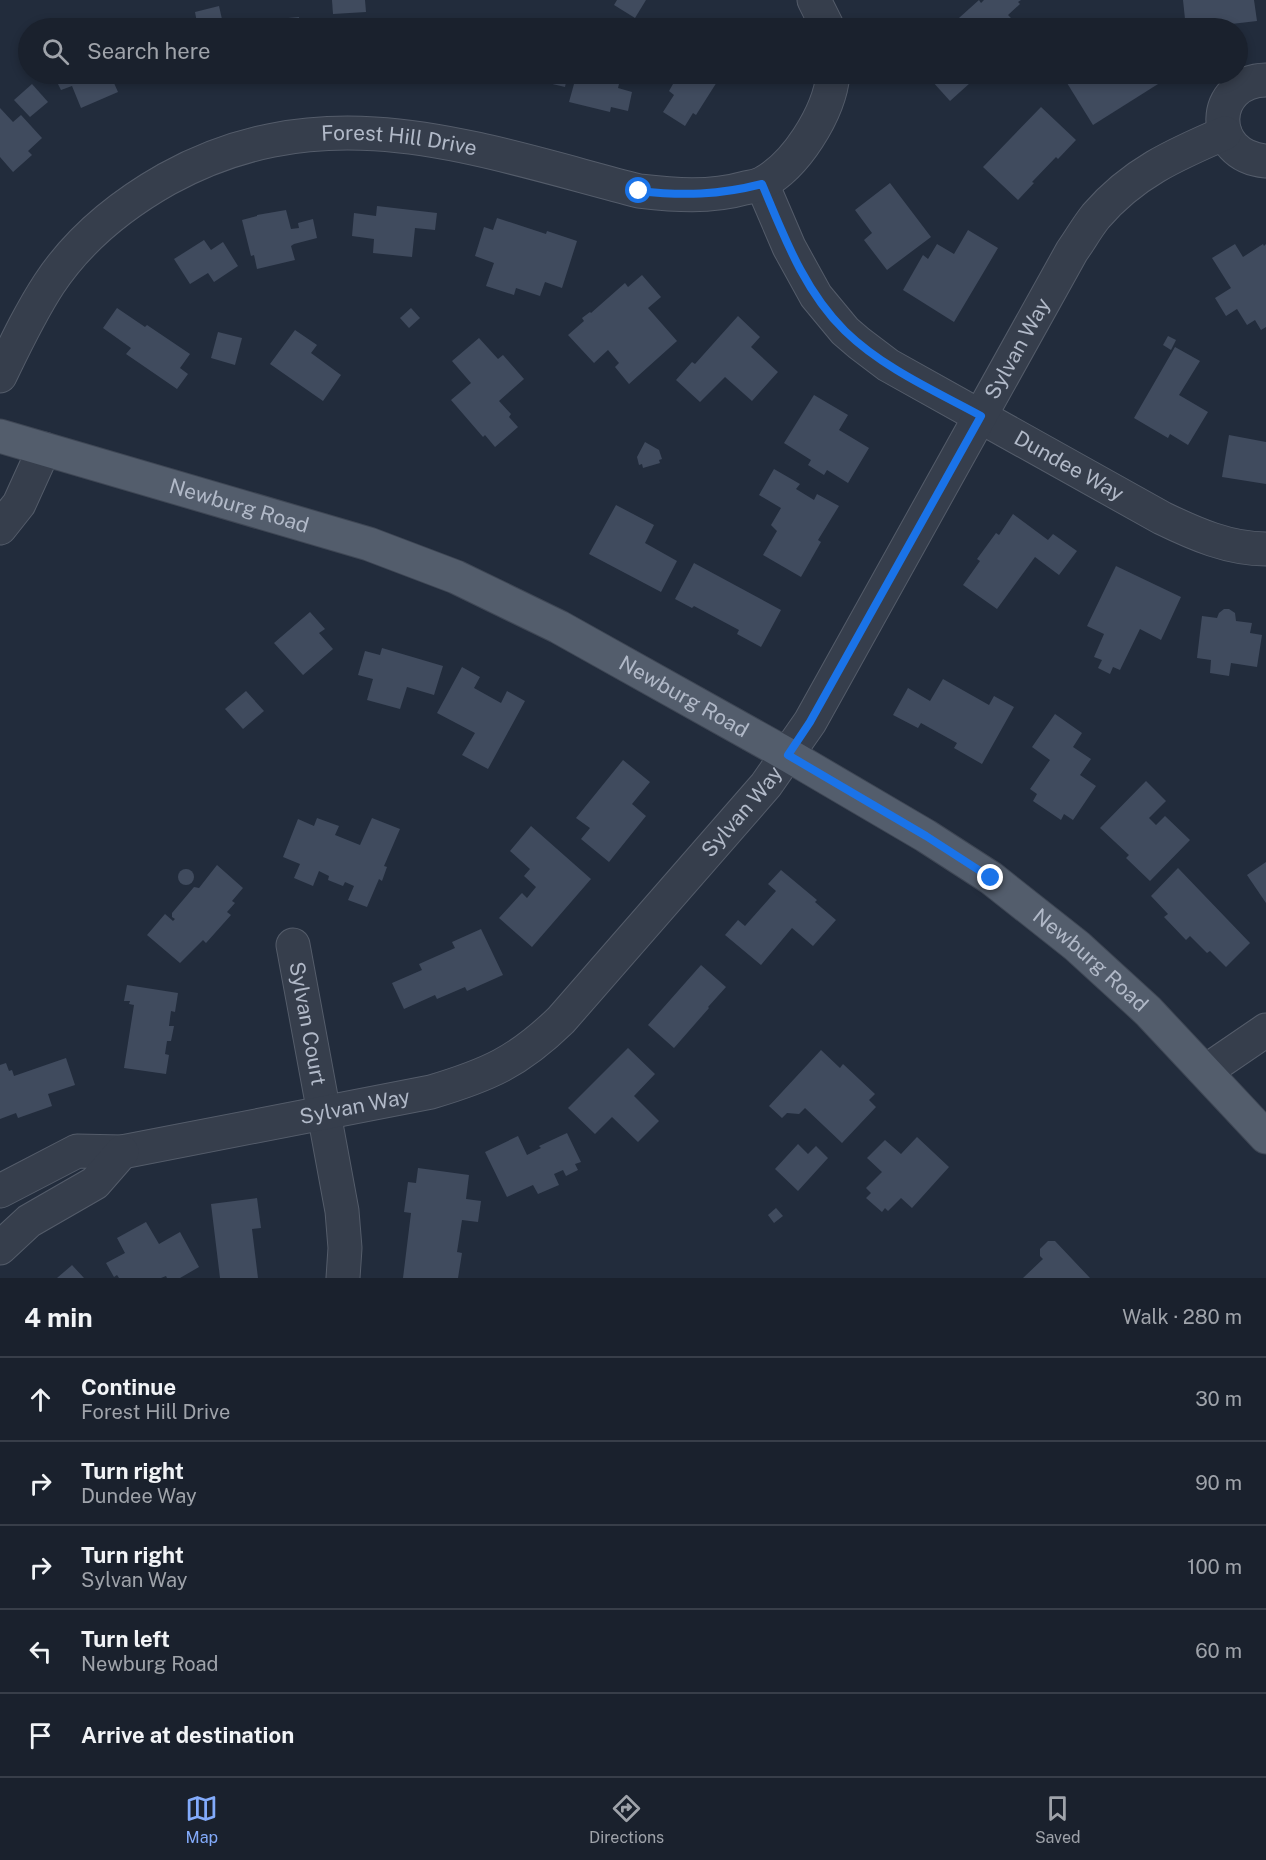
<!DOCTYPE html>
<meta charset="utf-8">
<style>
:root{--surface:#1a212d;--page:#272e39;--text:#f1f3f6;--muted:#9fa3aa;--line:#383e49;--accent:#83abfb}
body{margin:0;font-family:"Public Sans",sans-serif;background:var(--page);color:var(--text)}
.stop{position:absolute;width:18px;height:18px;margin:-14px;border:4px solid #1a73e8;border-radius:50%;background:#fff}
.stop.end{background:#1a73e8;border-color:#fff;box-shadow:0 2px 6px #0008}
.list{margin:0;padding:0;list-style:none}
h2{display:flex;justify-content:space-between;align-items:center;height:78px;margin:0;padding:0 24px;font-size:26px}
h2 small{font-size:20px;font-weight:400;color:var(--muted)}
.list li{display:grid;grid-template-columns:39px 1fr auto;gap:18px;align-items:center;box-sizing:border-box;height:84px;padding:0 24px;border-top:2px solid var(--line)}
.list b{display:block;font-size:22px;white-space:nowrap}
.list p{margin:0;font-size:20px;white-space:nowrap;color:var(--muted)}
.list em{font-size:20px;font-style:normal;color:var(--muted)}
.icon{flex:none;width:33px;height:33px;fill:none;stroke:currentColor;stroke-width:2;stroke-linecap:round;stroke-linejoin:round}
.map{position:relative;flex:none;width:1266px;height:1278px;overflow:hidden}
.search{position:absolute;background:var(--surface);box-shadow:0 3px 9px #0003;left:18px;right:18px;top:18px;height:66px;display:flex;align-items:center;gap:15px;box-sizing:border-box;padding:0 21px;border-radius:33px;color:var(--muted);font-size:22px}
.sheet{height:498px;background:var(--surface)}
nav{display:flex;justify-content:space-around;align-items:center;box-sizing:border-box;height:84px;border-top:2px solid var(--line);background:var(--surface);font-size:16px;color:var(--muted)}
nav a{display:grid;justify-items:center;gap:3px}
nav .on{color:var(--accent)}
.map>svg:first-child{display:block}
</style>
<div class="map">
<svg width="1266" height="1278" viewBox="0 0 1266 1278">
<rect width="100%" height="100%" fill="#222c3c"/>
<!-- building -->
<g fill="#404b5e">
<path d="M332 0H365L366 12 333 14Z"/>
<path d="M617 0H646L635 18 614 5Z"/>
<path d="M979 0 981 3 984 0H1021L1018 2 1020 4 1008 15 1013 20 1004 28H952L950 26Z"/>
<path d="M1183 0H1254L1257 21 1197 28H1166V22L1185 19Z"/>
<path d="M219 6 224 28H198L195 12Z"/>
<path d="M299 17 300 26 310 25V28H267L266 20Z"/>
<path d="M390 20V28H337L336 22Z"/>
<path d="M53 74H110L118 92 81 108 72 86 61 90Z"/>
<path d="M156 74H190V75L158 82Z"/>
<path d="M461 74H521L519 81 497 75 494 84Z"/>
<path d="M546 74H580L619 84 618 88 632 92 628 111 611 107 610 112 569 102 574 84 566 82 565 87 544 82Z"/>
<path d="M674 74H722L696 115 693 113 685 126 663 112 674 95 669 91 673 84 669 81Z"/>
<path d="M941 74H961L970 83 950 101 932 81Z"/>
<path d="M1082 74H1163L1166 79 1093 125 1067 83Z"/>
<path d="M32 84 48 102 30 117 14 100Z"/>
<path d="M1041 107 1076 140 1058 159 1056 157 1032 182 1034 183 1018 200 983 167Z"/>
<path d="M0 108 13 122 21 115 42 138 28 151 32 155 13 172 0 157Z"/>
<path d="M890 183 931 237 887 270 864 240 872 233 855 210Z"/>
<path d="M377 206 437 213 435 230 415 228 412 257 373 253 374 239 352 236 354 213 376 216Z"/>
<path d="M286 210 291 229 299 228 298 223 313 219 317 238 294 244 291 246 295 260 257 269 254 255 251 256 242 220 257 216V215Z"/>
<path d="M497 218 546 234 547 231 577 241 562 288 545 282 540 296 516 288 514 295 486 286 494 263 475 256 484 227 493 230Z"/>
<path d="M968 230 998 248 954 322 903 290 923 255 928 259 937 244 954 254Z"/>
<path d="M204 240 211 250 223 242 238 266 214 282 208 273 190 284 174 259Z"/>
<path d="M1235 244 1243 257 1263 244 1264 246 1266 244V327L1261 330 1255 320 1247 325 1237 309 1226 316 1215 298 1231 288 1212 258Z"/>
<path d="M642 275 661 297 648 308 677 341 629 384 615 367 619 363 608 350 594 363 568 335 584 321 582 318 590 312 591 313 625 283 628 287Z"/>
<path d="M117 308 145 327 147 325 190 354 180 368 188 374 177 389 126 354 131 348 103 328Z"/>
<path d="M411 308 420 318 409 328 400 318Z"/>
<path d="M738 316 760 337 751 347 778 372 752 401 725 377 700 402 676 380 692 362 695 364Z"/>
<path d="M295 330 317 345 311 353 341 375 323 401 270 364Z"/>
<path d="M218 332 242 338 235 365 211 358Z"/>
<path d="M1168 336 1176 340 1171 350 1163 345Z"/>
<path d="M479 338 498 359 503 355 524 379 499 401 511 414 509 417 518 427 495 447 485 435 483 437 451 400 471 383 452 361Z"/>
<path d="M1175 347 1200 361 1179 395 1208 412 1188 445 1170 434 1168 438 1134 418Z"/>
<path d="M814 395 848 415 839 430 869 448 848 483 827 470 824 475 808 465 811 460 784 443Z"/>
<path d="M1229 435 1266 442V484L1222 477Z"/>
<path d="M645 442 659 450 662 459 659 460 660 463 643 468 642 464 639 465 637 457Z"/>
<path d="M774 469 800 484 796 489 814 500 817 494 839 506 818 540 821 542 801 577 763 555 777 531 771 525 781 508 759 495Z"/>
<path d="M616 505 654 525 645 543 677 561 661 592 589 554Z"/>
<path d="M1013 514 1048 540 1053 534 1077 551 1059 575 1035 557 997 609 963 585 980 561 977 559 996 533 999 535Z"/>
<path d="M694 563 781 610 761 647 737 634 739 630 694 606 692 608 675 599Z"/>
<path d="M1116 566 1181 597 1161 640 1140 629 1120 670 1113 667 1110 674 1098 668 1102 660 1094 657 1104 634 1087 626Z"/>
<path d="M1224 609H1229L1235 613 1236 621 1252 623 1250 633 1262 635 1257 667 1231 663 1229 676 1210 673 1211 660 1197 658 1202 616 1217 618 1219 613Z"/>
<path d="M310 612 325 629 319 633 333 649 303 675 274 643Z"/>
<path d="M382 648 443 666 434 695 407 687 400 709 367 700 373 679 358 675 365 651 380 655Z"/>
<path d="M462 667 480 677 474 688 501 703 507 691 525 701 488 769 462 755 475 733 437 713Z"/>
<path d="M943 679 989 705 994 696 1014 707 982 764 954 748 957 743 921 723 918 728 893 715 908 688 930 701Z"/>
<path d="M246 691 264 711 243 729 225 709Z"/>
<path d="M1055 714 1082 733 1073 747 1091 759 1080 775 1096 786 1073 820 1064 814 1061 820 1033 801 1037 794 1030 789 1050 760 1032 747Z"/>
<path d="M623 760 650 782 632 804 646 816 609 862 581 839 590 828 576 818Z"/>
<path d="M1146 781 1166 801 1149 818 1156 825 1165 816 1190 840 1150 881 1126 858 1129 855 1100 828Z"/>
<path d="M317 818 339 826 335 835 360 845 372 818 400 829 384 866 387 867 382 881 379 879 367 907 348 900 354 886 345 882 343 886 328 880 329 876 319 871 313 886 294 878 300 864 283 857 298 819 314 826Z"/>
<path d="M531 826 591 879 532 947 499 918 520 895 522 893 527 898 536 887 524 876 530 869 510 851Z"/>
<path d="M1266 862V903L1247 875Z"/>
<path d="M217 865 243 888 232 901 235 903 227 912 231 915 206 943 203 940 180 963 147 935 165 914 173 921 175 919 172 917V913L194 887 199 888Z"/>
<path d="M1178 868 1250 943 1226 967 1210 951 1207 953 1190 936 1186 940 1164 917 1168 914 1151 896Z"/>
<circle cx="186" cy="877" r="8"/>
<path d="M781 870 817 900 815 902 836 920 813 946 792 928 761 965 725 935 738 920 745 926 776 891 768 884Z"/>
<path d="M481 929 503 975 467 991 465 987 437 999 435 995 404 1009 392 983 422 970 419 964 455 948 452 942Z"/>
<path d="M701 965 726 987 708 1007 709 1008 674 1048 648 1025Z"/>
<path d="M127 985 178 993 175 1012 171 1011 169 1026H174L171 1041H167L165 1054 169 1055 166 1074 124 1068 134 1005 129 1004 130 1001H124Z"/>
<path d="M628 1048 655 1074 634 1096 659 1121 638 1142 612 1117 595 1134 568 1108Z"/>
<path d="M821 1050 840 1068 843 1064 875 1094 869 1100 876 1107 842 1143 805 1108 799 1114 787 1113 782 1118 769 1106Z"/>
<path d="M66 1058 75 1085 48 1094 52 1106 18 1118 16 1113 0 1119V1065L6 1063 9 1071 12 1070 14 1076Z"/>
<path d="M567 1133 581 1162 575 1164 578 1170 566 1176 563 1170 554 1174 559 1185 538 1194 533 1185 507 1197 485 1152 518 1136 527 1155 541 1148 539 1146Z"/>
<path d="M917 1137 949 1167 912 1208 901 1198 888 1211 885 1208 882 1212 866 1198 871 1193 866 1188 882 1172 867 1158 885 1140 901 1154Z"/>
<path d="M798 1144 808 1154 816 1146 828 1158 798 1191 775 1169Z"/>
<path d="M418 1168 469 1175 466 1199 481 1201 478 1222 462 1220 457 1252 462 1253 458 1278H403L411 1213 404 1212 408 1182 416 1183Z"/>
<path d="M257 1198 261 1228 252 1229 258 1278H220L211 1204Z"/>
<path d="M776 1208 783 1216 774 1223 768 1215Z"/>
<path d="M146 1222 159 1244 180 1232 199 1267 180 1278H167L166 1276 161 1278H119L117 1275 114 1277 106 1263 125 1253 117 1238Z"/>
<path d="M1048 1241H1055L1090 1278H1023L1043 1259 1040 1256V1249Z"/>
<path d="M72 1265 84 1278H57L71 1266Z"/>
</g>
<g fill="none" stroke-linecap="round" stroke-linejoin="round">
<!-- minor casing -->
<g stroke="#545c6a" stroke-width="35">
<g id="minor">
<path d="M814 0 828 28"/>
<path d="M1266 80C1210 81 1207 156 1266 161"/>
<path id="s1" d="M762 184 789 247 816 296 845 331 859 343 888 365 1162 518C1195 534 1229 549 1266 549"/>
<path id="s2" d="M0 376C15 345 30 313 49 284 78 240 121 205 167 179 327 91 476 149 639 191 674 195 710 198 745 188 751 187 758 186 763 183 781 173 797 155 808 138 821 118 831 97 833 74"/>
<path d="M0 528 19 504 44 449"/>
<path id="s3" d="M293 945 342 1211 345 1248 343 1278"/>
<path d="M1206 1071 1266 1030"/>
<path id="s4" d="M0 1191 77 1151 122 1152 431 1092C488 1075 518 1062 561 1020L766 785 810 722 1072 251C1080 240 1087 227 1096 216 1133 173 1174 155 1225 133"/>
<path d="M0 1248 29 1221 95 1183 122 1152"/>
</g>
</g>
<!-- major casing -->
<g stroke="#3f4755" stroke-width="35">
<g id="major">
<path id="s5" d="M0 436 369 544 456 577 559 627 788 755 926 836 991 878 1077 946 1148 1011 1266 1137"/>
</g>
</g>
<!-- minor -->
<use href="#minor" stroke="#363e4c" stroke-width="33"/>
<!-- major -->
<use href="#major" stroke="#535d6c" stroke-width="33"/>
</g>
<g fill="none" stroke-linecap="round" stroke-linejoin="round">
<!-- route -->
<path stroke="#1a73e8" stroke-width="8" d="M639 191C683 196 719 195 762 184 784 236 804 291 845 331 883 368 935 391 981 416L810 722 788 755 926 836 991 878"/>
</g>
<g text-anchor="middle" stroke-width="4.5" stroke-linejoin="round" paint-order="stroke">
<!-- street labels -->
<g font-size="21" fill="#b1b9c8" stroke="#1b2331">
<text dy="7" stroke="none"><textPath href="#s2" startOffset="504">Forest Hill Drive</textPath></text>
<text dy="7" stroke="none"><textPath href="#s4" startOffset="1413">Sylvan Way</textPath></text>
<text dy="7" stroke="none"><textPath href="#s1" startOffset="432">Dundee Way</textPath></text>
<text dy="7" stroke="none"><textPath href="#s5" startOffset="249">Newburg Road</textPath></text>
<text dy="7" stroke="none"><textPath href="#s5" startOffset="735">Newburg Road</textPath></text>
<text dy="7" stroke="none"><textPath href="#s4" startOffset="873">Sylvan Way</textPath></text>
<text dy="7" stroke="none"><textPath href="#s5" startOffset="1221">Newburg Road</textPath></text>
<text dy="7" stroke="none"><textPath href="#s3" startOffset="80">Sylvan Court</textPath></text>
<text dy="7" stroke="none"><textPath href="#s4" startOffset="369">Sylvan Way</textPath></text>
</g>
</g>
</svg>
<div class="stop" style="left:639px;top:191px"></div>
<div class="stop end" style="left:991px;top:878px"></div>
<div class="search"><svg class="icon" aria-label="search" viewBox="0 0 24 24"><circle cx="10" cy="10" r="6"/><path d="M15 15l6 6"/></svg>Search here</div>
</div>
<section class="sheet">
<h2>4 min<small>Walk · 280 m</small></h2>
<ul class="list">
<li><svg class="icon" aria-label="ahead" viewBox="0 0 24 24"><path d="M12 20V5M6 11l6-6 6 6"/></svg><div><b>Continue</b><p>Forest Hill Drive</p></div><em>30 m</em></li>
<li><svg class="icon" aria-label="right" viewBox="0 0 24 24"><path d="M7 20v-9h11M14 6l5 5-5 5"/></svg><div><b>Turn right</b><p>Dundee Way</p></div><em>90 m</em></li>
<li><svg class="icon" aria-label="right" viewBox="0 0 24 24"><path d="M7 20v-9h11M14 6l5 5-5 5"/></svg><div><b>Turn right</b><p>Sylvan Way</p></div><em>100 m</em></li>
<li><svg class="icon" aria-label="left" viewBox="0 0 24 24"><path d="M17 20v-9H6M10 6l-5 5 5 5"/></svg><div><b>Turn left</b><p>Newburg Road</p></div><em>60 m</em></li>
<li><svg class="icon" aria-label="arrive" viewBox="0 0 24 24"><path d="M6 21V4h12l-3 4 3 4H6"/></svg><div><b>Arrive at destination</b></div></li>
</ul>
</section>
<nav>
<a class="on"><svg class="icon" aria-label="map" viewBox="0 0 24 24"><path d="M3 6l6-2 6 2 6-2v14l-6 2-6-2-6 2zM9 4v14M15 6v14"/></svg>Map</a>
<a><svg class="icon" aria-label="directions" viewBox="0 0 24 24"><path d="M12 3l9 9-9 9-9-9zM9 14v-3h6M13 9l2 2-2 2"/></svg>Directions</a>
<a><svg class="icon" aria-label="saved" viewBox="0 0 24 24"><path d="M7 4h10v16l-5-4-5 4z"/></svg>Saved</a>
</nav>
